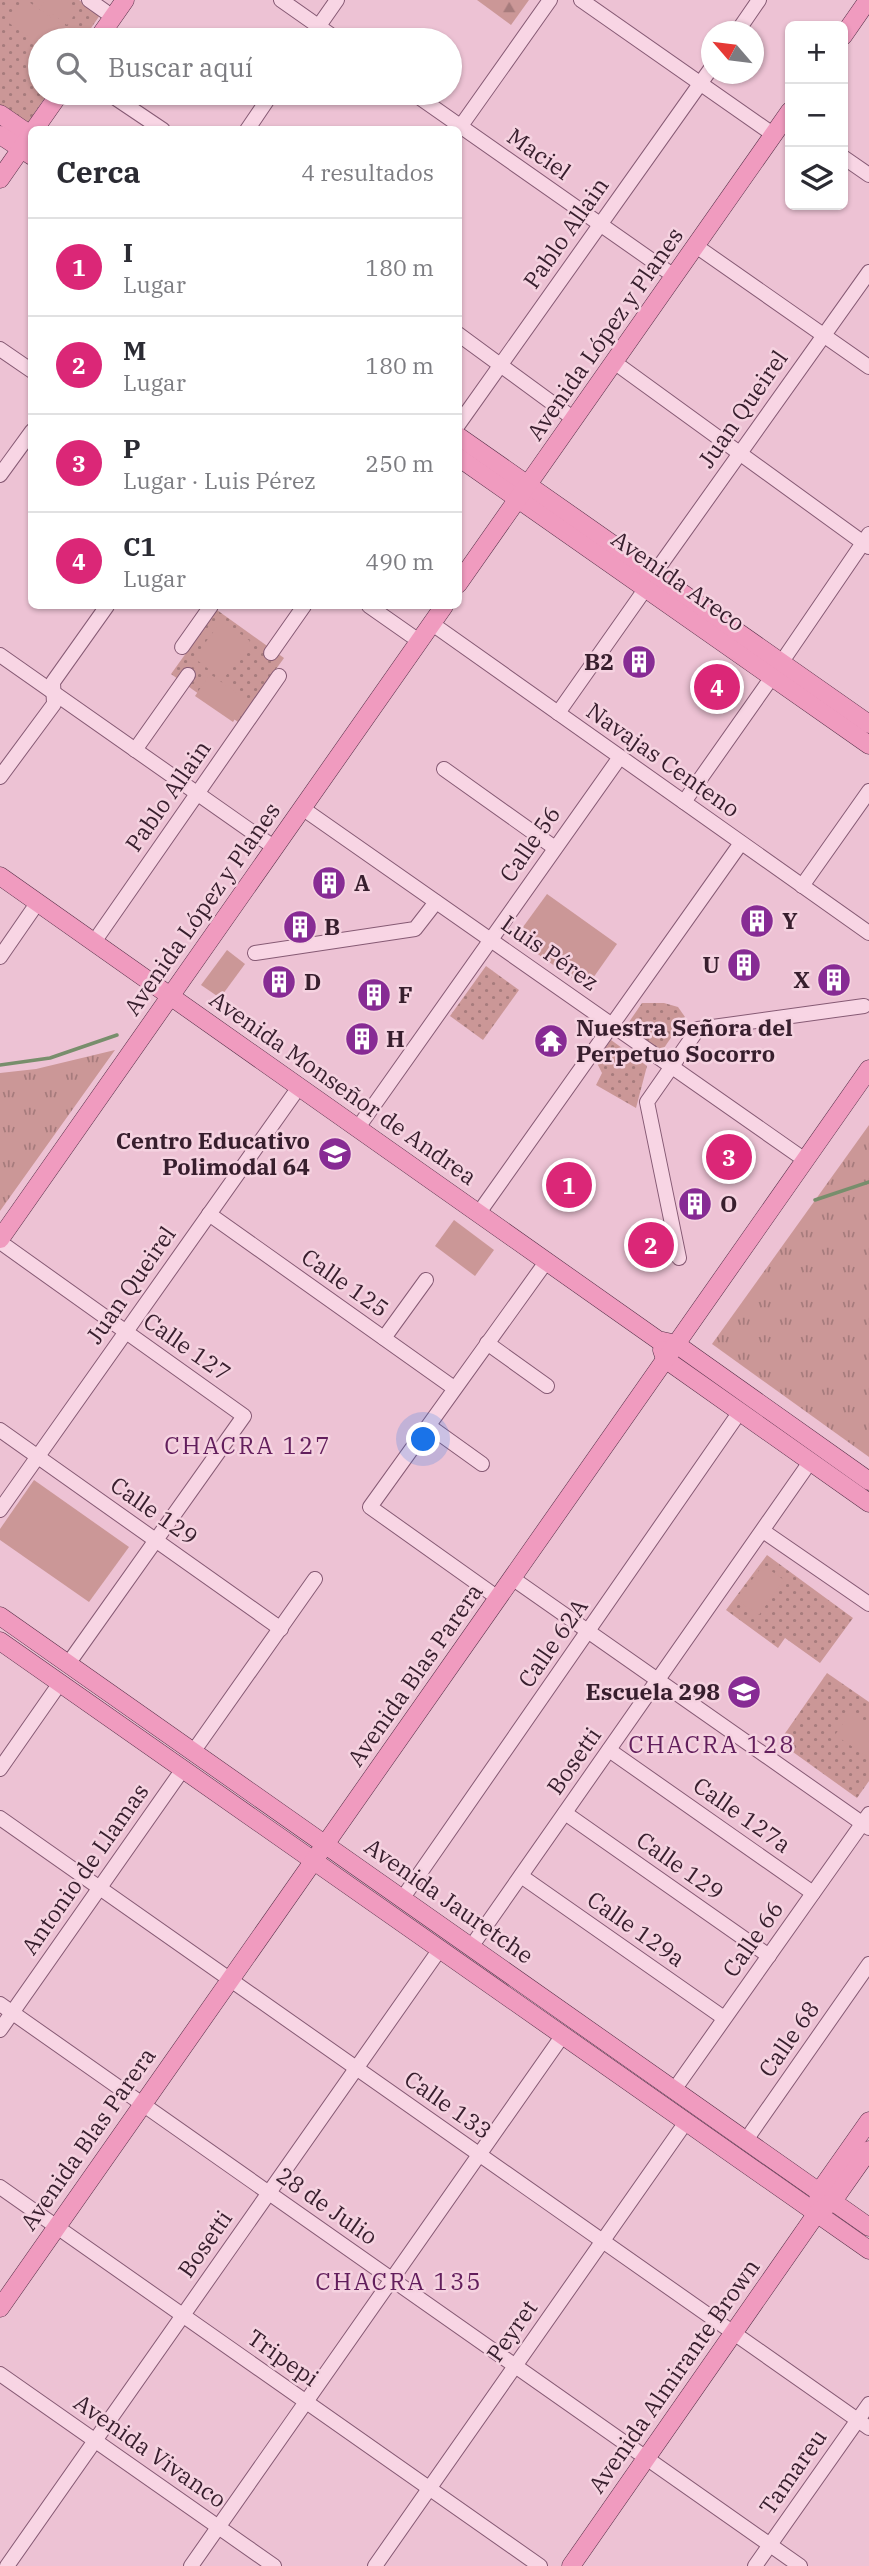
<!DOCTYPE html>
<html lang="es">
<meta charset="utf-8">
<style>
:root{--surface:#fff;--page:#f2f2f3;--text:#2b2b33;--muted:#7c7c81;--line:#e1e1e2;--accent:#db2777}
body{margin:0;font-family:"IBM Plex Serif",serif;background:var(--page);color:var(--text)}
.controls{position:absolute;right:21px;top:21px;display:grid;overflow:hidden;border-radius:10px;box-shadow:0 2px 5px #0004}
.controls button{width:63px;height:63px;display:grid;place-items:center;padding:0;border:0;border-bottom:2px solid var(--line);background:var(--surface);color:var(--text);font:35px sans-serif}
.compass{position:absolute;left:701px;top:21px;width:63px;height:63px;border-radius:50%;background:var(--surface);box-shadow:0 2px 5px #0004;rotate:298deg}
.you{position:absolute;left:424px;top:1440px;width:24px;height:24px;margin:-18px;border:5px solid #fff;border-radius:50%;background:#1a73e8;box-shadow:0 0 0 10px #1a73e833}
.badge{display:grid;place-items:center;width:46px;height:46px;border-radius:50%;background:var(--accent);color:#fff;font-size:23px;font-weight:700}
.pin{position:absolute;translate:-50% -50%;border:4px solid #fff;box-shadow:0 2px 7px #0006}
.list{margin:0;padding:0;list-style:none}
h2{display:flex;justify-content:space-between;align-items:center;height:91px;margin:0;padding:0 28px;font-size:30px}
h2 small{font-size:23px;font-weight:400;color:var(--muted)}
.list li{display:grid;grid-template-columns:46px 1fr auto;gap:21px;align-items:center;box-sizing:border-box;height:98px;padding:0 28px;border-top:2px solid var(--line)}
.list b{display:block;font-size:26px;white-space:nowrap}
.list p{margin:0;font-size:23px;white-space:nowrap;color:var(--muted)}
.list em{font-size:23px;font-style:normal;color:var(--muted)}
.icon{flex:none;width:38px;height:38px;fill:none;stroke:currentColor;stroke-width:2;stroke-linecap:round;stroke-linejoin:round}
.map{position:relative;flex:none;width:869px;height:2566px;overflow:hidden}
.search{position:absolute;background:var(--surface);box-shadow:0 2px 5px #0004;left:28px;top:28px;width:434px;height:77px;display:flex;align-items:center;gap:18px;box-sizing:border-box;padding:0 24px;border-radius:38px;color:var(--muted);font-size:26px}
.panel{position:absolute;background:var(--surface);box-shadow:0 2px 5px #0004;left:28px;top:126px;width:434px;height:483px;border-radius:10px}
.map>svg:first-child{display:block}
</style>
<div class="map">
<svg width="869" height="2566" viewBox="0 0 869 2566">
<defs>
<pattern id="grass-tufts" width="24" height="20" patternUnits="userSpaceOnUse" patternTransform="scale(1.75)"><rect width="24" height="20" fill="#cb9797"/><path d="M3 7l-1-3M5 7V3M7 7l1-3M15 17l-1-3M17 17v-4M19 17l1-3" fill="none" stroke="#a67b7c"/></pattern>
<pattern id="forest-firs" width="22" height="20" patternUnits="userSpaceOnUse" patternTransform="scale(1.75)"><rect width="22" height="20" fill="#cb9797"/><path d="M5 1l3.5 6h-7zM16 11l3.5 6h-7z" fill="#a67b7c"/></pattern>
<pattern id="park-dots" width="8" height="8" patternUnits="userSpaceOnUse" patternTransform="scale(1.75)"><rect width="8" height="8" fill="#cb9797"/><path d="M2 2h.1M6 6h.1" fill="none" stroke="#a67b7c" stroke-width="1.8" stroke-linecap="round"/></pattern>
</defs>
<rect width="100%" height="100%" fill="#edc2d4"/>
<!-- grass -->
<g fill="url(#grass-tufts)">
<path d="M115 1050 0 1211V1212V1073L36 1069Z"/>
<path d="M869 1125V1457L712 1344Z"/>
</g>
<!-- forest -->
<path fill="url(#forest-firs)" d="M477 0H529L511 25Z"/>
<!-- park -->
<g fill="url(#park-dots)">
<path d="M0 0H79L100 15 83 40H40V93H48L27 124 0 105Z"/>
<path d="M217 610 284 658 238 722 171 674Z"/>
<path d="M486 966 519 990 483 1040 450 1016Z"/>
<path d="M642 1003H664L678 1007 685 1017 664 1048 659 1050 628 1032 627 1025Z"/>
<path d="M611 1040 647 1066 636 1108 596 1085 602 1073 596 1061Z"/>
<path d="M767 1555 853 1618 820 1663 785 1638 778 1648 726 1610Z"/>
<path d="M827 1673 869 1702V1781L857 1798 779 1742Z"/>
</g>
<!-- garden -->
<g fill="#cb9797">
<path d="M26 0 71 31 65 40H40V45L9 23Z"/>
<path d="M45 0H64L78 10 67 25 41 6Z"/>
<path d="M222 620 250 641 223 680 194 658Z"/>
<path d="M210 674 247 700 233 722 195 696Z"/>
<path d="M547 894 617 944 586 988 515 938Z"/>
<path d="M227 950 245 964 220 998 201 985Z"/>
<path d="M454 1220 494 1250 475 1276 435 1246Z"/>
<path d="M34 1480 129 1547 89 1602 0 1540V1529Z"/>
<path d="M763 1565 784 1580 759 1615 737 1600Z"/>
<path d="M849 1715 869 1729V1758L835 1735Z"/>
</g>
<g fill="none" stroke-linecap="round" stroke-linejoin="round">
<!-- stream -->
<g stroke="#788e6c" stroke-width="3.5">
<path d="M0 1065 50 1058 117 1035"/>
<path d="M815 1200 869 1182"/>
</g>
<!-- minor casing -->
<g stroke="#865a74" stroke-width="16">
<g id="minor">
<path d="M89 0 113 17"/>
<path d="M281 0 338 40"/>
<path d="M581 0 774 135"/>
<path d="M737 32 759 0"/>
<path d="M309 40 337 0"/>
<path d="M108 93 163 130"/>
<path d="M413 93 674 276"/>
<path d="M247 130 272 93"/>
<path d="M458 130 550 0"/>
<path d="M843 157 869 175"/>
<path d="M696 246 869 367"/>
<path d="M458 334 574 419"/>
<path d="M0 349 32 371"/>
<path d="M614 362 869 547"/>
<path d="M458 425 712 67"/>
<path d="M0 475 32 431"/>
<path d="M654 574 869 272"/>
<path d="M369 606 419 641"/>
<path d="M431 623 869 933"/>
<path d="M182 647 211 606"/>
<path d="M271 653 304 606"/>
<path d="M0 655 275 848"/>
<path d="M781 663 869 534"/>
<path d="M558 713 646 588"/>
<path d="M135 750 188 675"/>
<path d="M444 769 555 848"/>
<path d="M0 777 54 704 53 682 107 606"/>
<path d="M684 802 772 677"/>
<path d="M302 808 805 1160"/>
<path d="M802 886 869 791"/>
<path d="M94 942 279 676"/>
<path d="M255 953 415 929 436 902"/>
<path d="M0 957 38 902"/>
<path d="M357 1129 620 757"/>
<path d="M209 1214 454 1388"/>
<path d="M478 1214 741 843"/>
<path d="M0 1242 244 1416 68 1664"/>
<path d="M679 1258 647 1102 698 1029 864 1006"/>
<path d="M384 1338 426 1280"/>
<path d="M487 1343 547 1386"/>
<path d="M429 1426 482 1464"/>
<path d="M0 1430 281 1629"/>
<path d="M0 1510 299 1087"/>
<path d="M763 1531 869 1604"/>
<path d="M512 1578 869 1828"/>
<path d="M498 1598 370 1507 546 1262"/>
<path d="M609 1750 813 1893"/>
<path d="M193 1752 315 1579"/>
<path d="M0 1769 60 1683"/>
<path d="M565 1813 769 1956"/>
<path d="M0 1818 869 2428"/>
<path d="M521 1876 724 2018"/>
<path d="M402 1899 739 1413"/>
<path d="M471 1947 810 1462"/>
<path d="M0 2004 800 2566"/>
<path d="M0 2030 183 1769"/>
<path d="M674 2090 869 1814"/>
<path d="M746 2140 869 1964"/>
<path d="M0 2187 540 2566"/>
<path d="M0 2374 274 2566"/>
<path d="M7 2566 440 1949"/>
<path d="M191 2566 563 2035"/>
<path d="M375 2566 686 2122"/>
<path d="M755 2566 869 2404"/>
</g>
</g>
<!-- major casing -->
<g stroke="#542e47" stroke-width="19">
<g id="major">
<path d="M843 36 868 0"/>
<path d="M97 40 125 0"/>
<path d="M0 114 32 136"/>
<path d="M34 130 60 93"/>
<path d="M0 135 32 156"/>
<path d="M0 179 32 133"/>
<path d="M458 436 869 724"/>
<path d="M458 457 869 745"/>
<path d="M458 584 790 111"/>
<path d="M0 876 658 1340 676 1344 869 1481"/>
<path d="M0 1239 444 606"/>
<path d="M662 1350 665 1359 869 1503"/>
<path d="M0 1616 869 2227"/>
<path d="M0 1641 869 2250"/>
<path d="M818 2203 819 2192 869 2121"/>
<path d="M0 2308 869 1069"/>
<path d="M571 2566 817 2213 833 2201 869 2150"/>
</g>
</g>
<!-- minor -->
<use href="#minor" stroke="#f8d5e4" stroke-width="14"/>
<!-- major -->
<use href="#major" stroke="#f09bbf" stroke-width="18"/>
</g>
<!-- icons -->
<defs>
<g id="building-disc" transform="scale(1.75)"><circle r="9.5" fill="#872b94" stroke="#f5d2e0"/><path d="M-4-6H4V6H1V3H-1V6H-4ZM-2.5-4.3h1.7v1.8h-1.7ZM.8-4.3h1.7v1.8H.8ZM-2.5-1h1.7V.8h-1.7ZM.8-1h1.7V.8H.8Z" fill="#fff"/></g>
<g id="temple-disc" transform="scale(1.75)"><circle r="9.5" fill="#872b94" stroke="#f5d2e0"/><path d="M0-6L5-2H3V0L6.5 2.5H4V6H1.5V3h-3V6H-4V2.5H-6.5L-3 0V-2H-5Z" fill="#fff"/></g>
<g id="school-disc" transform="scale(1.75)"><circle r="9.5" fill="#872b94" stroke="#f5d2e0"/><path d="M0-5L7-2L0 1L-7-2ZM-4 1L0 2.5L4 1V4Q0 6-4 4Z" fill="#fff"/></g>
</defs>
<g fill-rule="evenodd">
<use href="#building-disc" x="639" y="662"/>
<use href="#building-disc" x="329" y="883"/>
<use href="#building-disc" x="757" y="921"/>
<use href="#building-disc" x="300" y="927"/>
<use href="#building-disc" x="744" y="965"/>
<use href="#building-disc" x="834" y="980"/>
<use href="#building-disc" x="279" y="982"/>
<use href="#building-disc" x="374" y="995"/>
<use href="#building-disc" x="362" y="1039"/>
<use href="#temple-disc" x="551" y="1041"/>
<use href="#school-disc" x="335" y="1154"/>
<use href="#building-disc" x="695" y="1204"/>
<use href="#school-disc" x="744" y="1692"/>
</g>
<g text-anchor="middle" stroke-width="5" stroke-linejoin="round" paint-order="stroke">
<!-- street labels -->
<g font-size="23" fill="#371e2d" stroke="#f5d2e0">
<text transform="translate(539 154) rotate(35)" y="8">Maciel</text>
<text transform="translate(566 233) rotate(-55)" y="8">Pablo Allain</text>
<text transform="translate(605 334) rotate(-55)" y="8">Avenida López y Planes</text>
<text transform="translate(743 409) rotate(-55)" y="8">Juan Queirel</text>
<text transform="translate(678 581) rotate(35)" y="8">Avenida Areco</text>
<text transform="translate(663 760) rotate(35)" y="8">Navajas Centeno</text>
<text transform="translate(168 796) rotate(-55)" y="8">Pablo Allain</text>
<text transform="translate(530 844) rotate(-55)" y="8">Calle 56</text>
<text transform="translate(202 909) rotate(-55)" y="8">Avenida López y Planes</text>
<text transform="translate(550 953) rotate(35)" y="8">Luis Pérez</text>
<text transform="translate(343 1088) rotate(35)" y="8">Avenida Monseñor de Andrea</text>
<text transform="translate(345 1283) rotate(35)" y="8">Calle 125</text>
<text transform="translate(131 1285) rotate(-55)" y="8">Juan Queirel</text>
<text transform="translate(187 1347) rotate(35)" y="8">Calle 127</text>
<text transform="translate(154 1511) rotate(35)" y="8">Calle 129</text>
<text transform="translate(553 1643) rotate(-55)" y="8">Calle 62A</text>
<text transform="translate(415 1675) rotate(-55)" y="8">Avenida Blas Parera</text>
<text transform="translate(574 1761) rotate(-55)" y="8">Bosetti</text>
<text transform="translate(742 1815) rotate(35)" y="8">Calle 127a</text>
<text transform="translate(680 1866) rotate(35)" y="8">Calle 129</text>
<text transform="translate(85 1869) rotate(-55)" y="8">Antonio de Llamas</text>
<text transform="translate(449 1901) rotate(35)" y="8">Avenida Jauretche</text>
<text transform="translate(636 1929) rotate(35)" y="8">Calle 129a</text>
<text transform="translate(753 1939) rotate(-55)" y="8">Calle 66</text>
<text transform="translate(789 2039) rotate(-55)" y="8">Calle 68</text>
<text transform="translate(448 2105) rotate(35)" y="8">Calle 133</text>
<text transform="translate(88 2139) rotate(-55)" y="8">Avenida Blas Parera</text>
<text transform="translate(327 2206) rotate(35)" y="8">28 de Julio</text>
<text transform="translate(205 2244) rotate(-55)" y="8">Bosetti</text>
<text transform="translate(512 2331) rotate(-55)" y="8">Peyret</text>
<text transform="translate(283 2358) rotate(35)" y="8">Tripepi</text>
<text transform="translate(674 2376) rotate(-55)" y="8">Avenida Almirante Brown</text>
<text transform="translate(150 2451) rotate(35)" y="8">Avenida Vivanco</text>
<text transform="translate(793 2472) rotate(-55)" y="8">Tamareu</text>
</g>
<!-- poi labels -->
<g font-size="23" font-weight="bold" fill="#371e2d" stroke="#f5d2e0" text-anchor="start">
<text x="614" y="670" text-anchor="end">B2</text>
<text x="354" y="891">A</text>
<text x="782" y="929">Y</text>
<text x="324" y="935">B</text>
<text x="720" y="973" text-anchor="end">U</text>
<text x="810" y="988" text-anchor="end">X</text>
<text x="304" y="990">D</text>
<text x="398" y="1003">F</text>
<text x="576" y="1036">Nuestra Señora del<tspan x="576" dy="26">Perpetuo Socorro</tspan></text>
<text x="386" y="1047">H</text>
<text x="310" y="1149" text-anchor="end">Centro Educativo<tspan x="310" dy="26">Polimodal 64</tspan></text>
<text x="720" y="1212">O</text>
<text x="720" y="1700" text-anchor="end">Escuela 298</text>
</g>
<!-- neighbourhood labels -->
<g font-size="24" letter-spacing="2" fill="#621e5c" stroke="#f5d2e0">
<text x="248" y="1454">CHACRA 127</text>
<text x="712" y="1753">CHACRA 128</text>
<text x="399" y="2290">CHACRA 135</text>
</g>
</g>
</svg>
<div class="controls">
<button>+</button>
<button>−</button>
<button><svg class="icon" aria-label="layers" viewBox="0 0 24 24"><path d="M12 4l9 5-9 5-9-5zM3 14l9 5 9-5"/></svg></button>
</div>
<svg class="compass" viewBox="-18 -18 36 36"><path d="M0-13l5 13h-10z" fill="#e53935"/><path d="M0 13l5-13h-10z" fill="#7c7c81"/></svg>
<div class="you"></div>
<div class="pin badge" style="left:569px;top:1185px">1</div>
<div class="pin badge" style="left:651px;top:1245px">2</div>
<div class="pin badge" style="left:729px;top:1157px">3</div>
<div class="pin badge" style="left:717px;top:687px">4</div>
<div class="search"><svg class="icon" aria-label="search" viewBox="0 0 24 24"><circle cx="10" cy="10" r="6"/><path d="M15 15l6 6"/></svg>Buscar aquí</div>
<section class="panel">
<h2>Cerca<small>4 resultados</small></h2>
<ul class="list">
<li><span class="badge">1</span><div><b>I</b><p>Lugar</p></div><em>180 m</em></li>
<li><span class="badge">2</span><div><b>M</b><p>Lugar</p></div><em>180 m</em></li>
<li><span class="badge">3</span><div><b>P</b><p>Lugar · Luis Pérez</p></div><em>250 m</em></li>
<li><span class="badge">4</span><div><b>C1</b><p>Lugar</p></div><em>490 m</em></li>
</ul>
</section>
</div>
